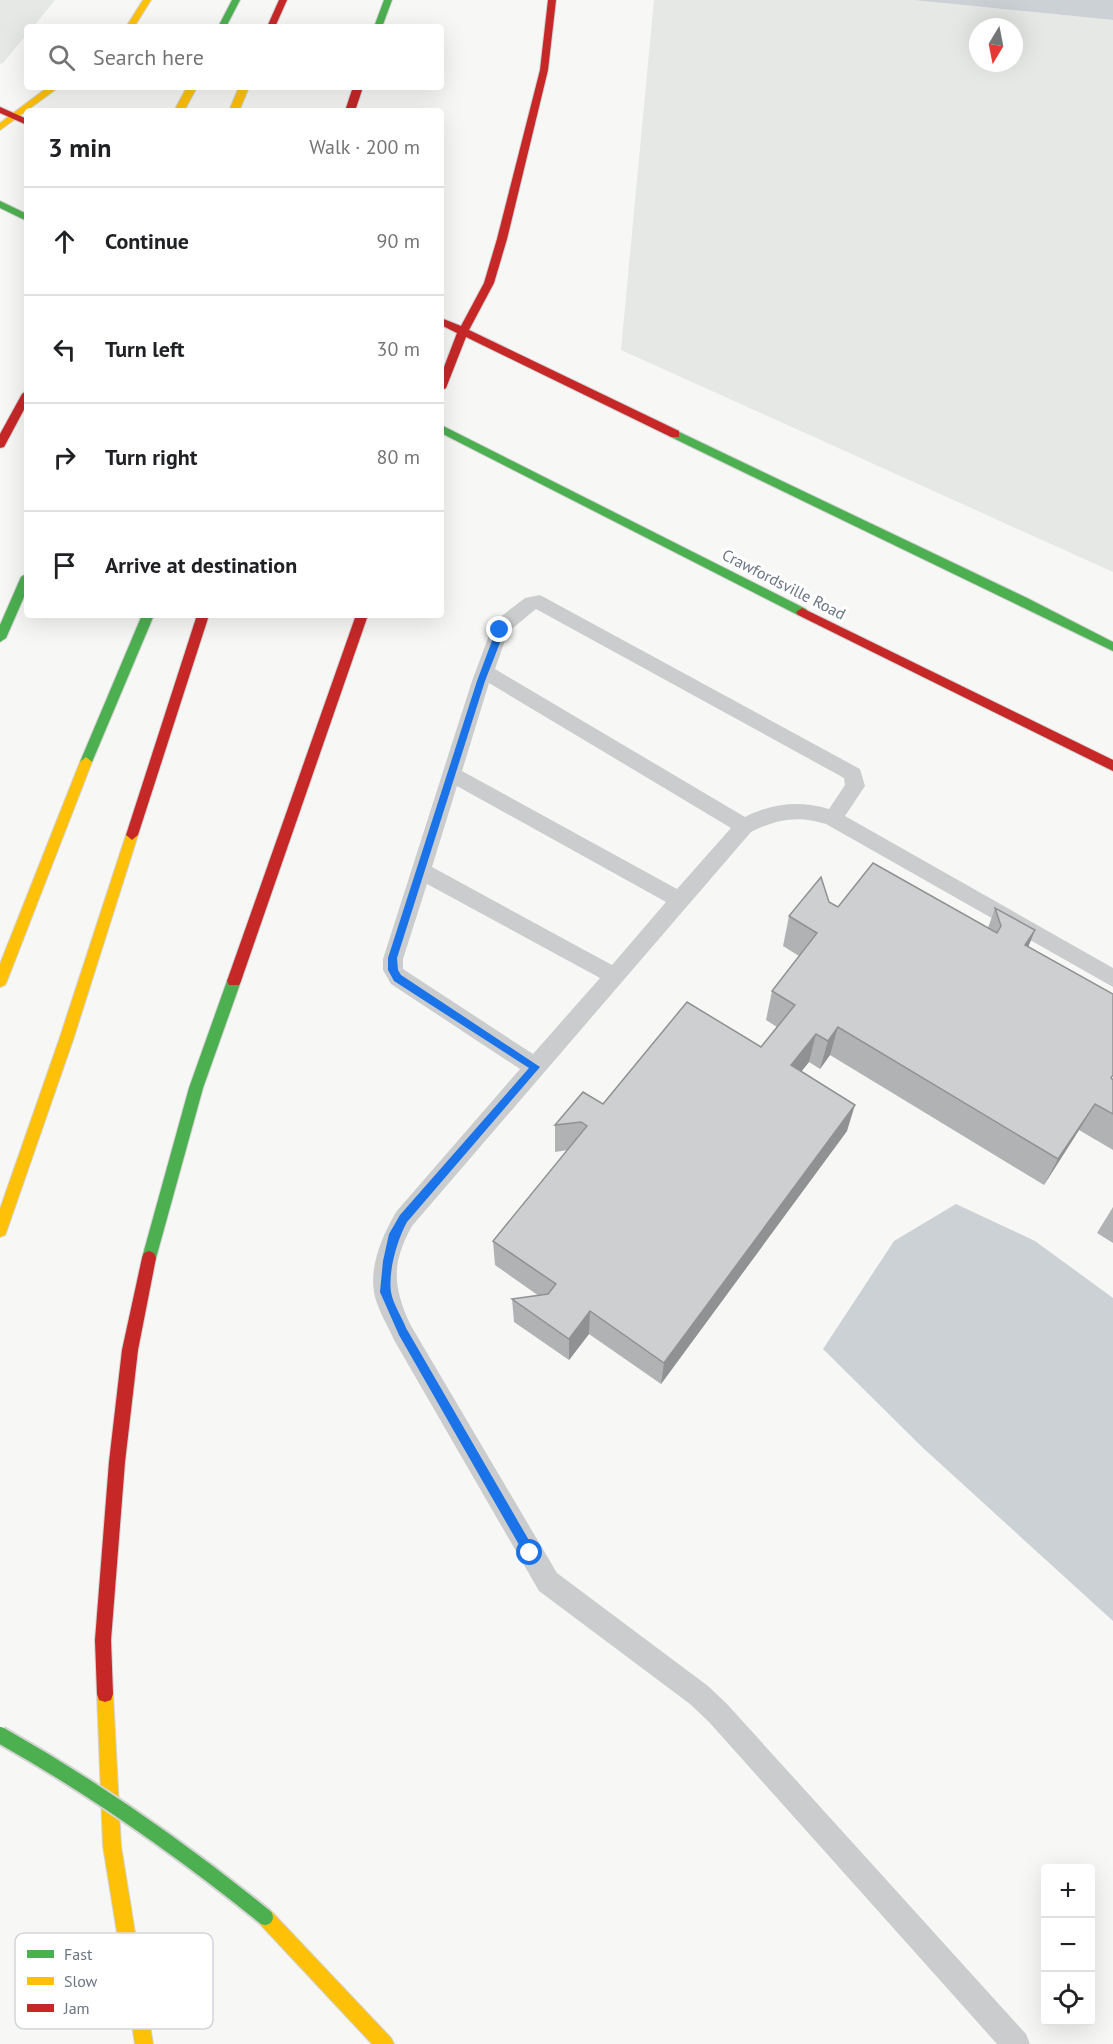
<!DOCTYPE html>
<meta charset="utf-8">
<style>
:root{--surface:#fff;--page:#f6f6f6;--text:#202124;--muted:#757577;--line:#e0e0e0}
body{margin:0;font-family:"PT Sans",sans-serif;background:var(--page);color:var(--text)}
.controls{position:absolute;right:18px;bottom:18px;display:grid;overflow:hidden;border-radius:6px;box-shadow:0 6px 24px #0002}
.controls button{width:54px;height:54px;display:grid;place-items:center;padding:0;border:0;border-bottom:2px solid var(--line);background:var(--surface);color:var(--text);font:30px sans-serif}
.compass{position:absolute;left:969px;top:18px;width:54px;height:54px;border-radius:50%;background:var(--surface);box-shadow:0 6px 24px #0002;rotate:190deg}
.stop{position:absolute;width:18px;height:18px;margin:-14px;border:4px solid #1a73e8;border-radius:50%;background:#fff}
.stop.end{background:#1a73e8;border-color:#fff;box-shadow:0 2px 6px #0008}
.list{margin:0;padding:0;list-style:none}
h2{display:flex;justify-content:space-between;align-items:center;height:78px;margin:0;padding:0 24px;font-size:26px}
h2 small{font-size:20px;font-weight:400;color:var(--muted)}
.list li{display:grid;grid-template-columns:39px 1fr auto;gap:18px;align-items:center;box-sizing:border-box;height:108px;padding:0 24px;border-top:2px solid var(--line)}
.list b{display:block;font-size:22px;white-space:nowrap}
.list em{font-size:20px;font-style:normal;color:var(--muted)}
.icon{flex:none;width:33px;height:33px;fill:none;stroke:currentColor;stroke-width:2;stroke-linecap:round;stroke-linejoin:round}
.map{position:relative;flex:none;width:1113px;height:2044px;overflow:hidden}
.search{position:absolute;background:var(--surface);box-shadow:0 6px 24px #0002;left:24px;top:24px;width:420px;height:66px;display:flex;align-items:center;gap:15px;box-sizing:border-box;padding:0 21px;border-radius:6px;color:var(--muted);font-size:22px}
.panel{position:absolute;background:var(--surface);box-shadow:0 6px 24px #0002;left:24px;top:108px;width:420px;height:510px;border-radius:6px}
.map>svg:first-child{display:block}
</style>
<div class="map">
<svg width="1113" height="2044" viewBox="0 0 1113 2044">
<rect width="100%" height="100%" fill="#f7f7f6"/>
<!-- green -->
<g fill="#e5e8e4" fill-rule="evenodd">
<path d="M0 0H55L33 27H27V34L2 64 0 63Z"/>
<path d="M654 0H913L1113 20V572L621 350ZM978 27H1014V63H978Z"/>
</g>
<!-- water -->
<g fill="#ccd1d5">
<path d="M913 0H1113V20Z"/>
<path d="M956 1204 1035 1241 1113 1298V1621L922 1447 823 1349 894 1241Z"/>
</g>
<g fill="none" stroke-linecap="round" stroke-linejoin="round">
<!-- fast casing -->
<g stroke="#d3d3d4" stroke-width="2">
<g id="fast">
<path d="M232 0H240L226 27H218Z"/>
<path d="M384 0H392L382 27H374Z"/>
<path d="M0 201 27 214V221L0 208Z"/>
<path d="M441 425 806 609 808 612 806 615H798L441 433Z"/>
<path d="M675 430 1027 598 1113 642V651L671 437 670 434Z"/>
<path d="M27 573V590L6 638 0 642V625L21 577Z"/>
<path d="M142 615H154L92 762 86 767 82 765 80 762Z"/>
<path d="M234 975 239 977 241 981 203 1088 156 1258 154 1263 149 1265 144 1263 142 1258 189 1088 227 981 229 977Z"/>
</g>
</g>
<!-- slow casing -->
<g stroke="#d3d3d4" stroke-width="2">
<g id="slow">
<path d="M143 0H151L134 27H126Z"/>
<path d="M48 87H59L0 130V123Z"/>
<path d="M187 87H197L184 111H174Z"/>
<path d="M239 87H249L239 111H229Z"/>
<path d="M86 757 92 762 7 981 5 985 0 987V964L80 762Z"/>
<path d="M132 830 138 835 73 1040 7 1230 5 1235 0 1237V1209L59 1040 126 835Z"/>
<path d="M105 1686 111 1688 113 1694 121 1846 153 2044H135L103 1846 97 1694 99 1688Z"/>
<path d="M265 1908 271 1911 391 2038 394 2044H372L259 1923 256 1917 259 1911Z"/>
</g>
</g>
<!-- jam casing -->
<g stroke="#d3d3d4" stroke-width="2">
<g id="jam">
<path d="M279 0H287L275 27H267Z"/>
<path d="M548 0H556L548 70 507 239 494 283 469 330 679 431V437H671L466 337 446 388 441 391V375L457 333 441 325V318L461 326 484 283 497 239 540 70Z"/>
<path d="M353 87H363L355 111H345Z"/>
<path d="M0 107 27 119V125L0 113Z"/>
<path d="M27 390V404L4 447 0 448V434L22 394Z"/>
<path d="M802 608 1113 760V771L798 615 796 612Z"/>
<path d="M197 615H209L138 835 132 840 126 835Z"/>
<path d="M356 615H368L241 981 239 985H229L227 981Z"/>
<path d="M149 1251 154 1253 156 1258 138 1350 125 1462 111 1640 113 1694 111 1700 105 1702 99 1700 97 1694 95 1640 109 1462 122 1350 142 1258 144 1253Z"/>
</g>
</g>
<!-- lane -->
<path fill="#cbcccd" fill-rule="evenodd" d="M540 595 860 769 865 786 845 816 1113 968V987L826 824C798 815 777 819 751 832L412 1226C391 1264 393 1286 410 1324L557 1573 708 1686 727 1704 1026 2034 1030 2044H997L709 1722 690 1704 539 1591 394 1340C388 1326 379 1312 375 1297 368 1268 382 1236 396 1212L520 1069 391 984 383 970V959L472 681 491 630 499 618 525 598ZM536 609 844 778 845 785 829 809C799 800 773 803 745 817L495 669 508 632ZM489 683 731 828 677 889 462 771ZM457 786 666 902 612 965 432 867ZM427 884 600 978 533 1054 403 969V959Z"/>
<!-- fast -->
<use href="#fast" fill="#4caf50" fill-rule="evenodd"/>
<!-- slow -->
<use href="#slow" fill="#ffc107" fill-rule="evenodd"/>
<!-- jam -->
<use href="#jam" fill="#c62828" fill-rule="evenodd"/>
<!-- fast-bridge casing -->
<g stroke="#d3d3d3" stroke-width="20" stroke-linecap="butt">
<path id="fast-bridge" d="M0 1735C94 1788 181 1849 265 1917"/>
</g>
<!-- fast-bridge -->
<use href="#fast-bridge" stroke="#4caf50" stroke-width="16"/>
</g>
<!-- wall -->
<g fill="#b1b2b3">
<path d="M829 902 838 907 988 928 995 908 1035 930 1028 947 1113 1079V1150L1079 1130 1044 1185 830 1055 820 1069 809 1062 801 1071 847 1131 661 1384 589 1334 569 1360 514 1322 512 1299 539 1296 495 1265 493 1241 568 1150 555 1152V1125L603 1104 761 1047 777 1027 766 1020 772 991 799 956 783 946 789 916Z"/>
<path d="M1113 1207V1243L1097 1233Z"/>
</g>
<!-- shaded-wall -->
<g fill="#909192">
<path d="M1035 930 1023 960 1025 945Z"/>
<path d="M838 1027 830 1055 820 1069 828 1041Z"/>
<path d="M816 1034 809 1062 785 1092 791 1065Z"/>
<path d="M1095 1104 1079 1130 1044 1185 1058 1159Z"/>
<path d="M855 1105 847 1131 661 1384 664 1363Z"/>
<path d="M590 1311 589 1334 569 1360V1339Z"/>
</g>
<!-- building -->
<path fill="#cecfd0" stroke="#909192" stroke-width="1.5" d="M873 863 997 933 1001 926 995 908 1035 930 1025 945 1113 994V1075L1111 1078 1113 1080V1114L1095 1104 1058 1159 838 1027 828 1041 816 1034 791 1065 855 1105 664 1363 590 1311 569 1339 512 1299 548 1294 556 1284 493 1241 587 1126 581 1122 555 1125 583 1092 603 1104 687 1002 761 1047 795 1005 772 991 817 933 789 916 821 877 829 902 838 907Z"/>
<!-- route -->
<path fill="#1a73e8" d="M500 627 505 630 485 681 397 958 398 970 401 975 540 1067 407 1222C397 1240 388 1272 391 1292 393 1304 402 1317 406 1328L534 1549V1557L530 1559 526 1557 399 1335 380 1292 383 1261 389 1234 400 1215 529 1068 394 981 388 970V958L477 681 496 630Z"/>
<g text-anchor="middle" stroke-width="6" stroke-linejoin="round" paint-order="stroke">
<!-- street labels -->
<g font-size="16" fill="#6a7483" stroke="#fff">
<text transform="translate(784 584) rotate(27)" y="6">Crawfordsville Road</text>
</g>
</g>
<!-- legend -->
<rect x="15" y="1933" width="198" height="96" rx="9" fill="#fff" stroke="#d2d5da" stroke-width="1.5"/>
<rect x="27" y="1950" width="27" height="8" fill="#4caf50"/>
<rect x="27" y="1977" width="27" height="8" fill="#ffc107"/>
<rect x="27" y="2004" width="27" height="8" fill="#c62828"/>
<g font-size="16" fill="#6a7483">
<text x="64" y="1960">Fast</text>
<text x="64" y="1987">Slow</text>
<text x="64" y="2014">Jam</text>
</g>
</svg>
<div class="controls">
<button>+</button>
<button>−</button>
<button><svg class="icon" aria-label="locate" viewBox="0 0 24 24"><circle cx="12" cy="12" r="6"/><path d="M12 2v4M12 18v4M2 12h4M18 12h4"/></svg></button>
</div>
<svg class="compass" viewBox="-18 -18 36 36"><path d="M0-13l5 13h-10z" fill="#e53935"/><path d="M0 13l5-13h-10z" fill="#757577"/></svg>
<div class="stop" style="left:530px;top:1553px"></div>
<div class="stop end" style="left:500px;top:630px"></div>
<div class="search"><svg class="icon" aria-label="search" viewBox="0 0 24 24"><circle cx="10" cy="10" r="6"/><path d="M15 15l6 6"/></svg>Search here</div>
<section class="panel">
<h2>3 min<small>Walk · 200 m</small></h2>
<ul class="list">
<li><svg class="icon" aria-label="ahead" viewBox="0 0 24 24"><path d="M12 20V5M6 11l6-6 6 6"/></svg><div><b>Continue</b></div><em>90 m</em></li>
<li><svg class="icon" aria-label="left" viewBox="0 0 24 24"><path d="M17 20v-9H6M10 6l-5 5 5 5"/></svg><div><b>Turn left</b></div><em>30 m</em></li>
<li><svg class="icon" aria-label="right" viewBox="0 0 24 24"><path d="M7 20v-9h11M14 6l5 5-5 5"/></svg><div><b>Turn right</b></div><em>80 m</em></li>
<li><svg class="icon" aria-label="arrive" viewBox="0 0 24 24"><path d="M6 21V4h12l-3 4 3 4H6"/></svg><div><b>Arrive at destination</b></div></li>
</ul>
</section>
</div>
